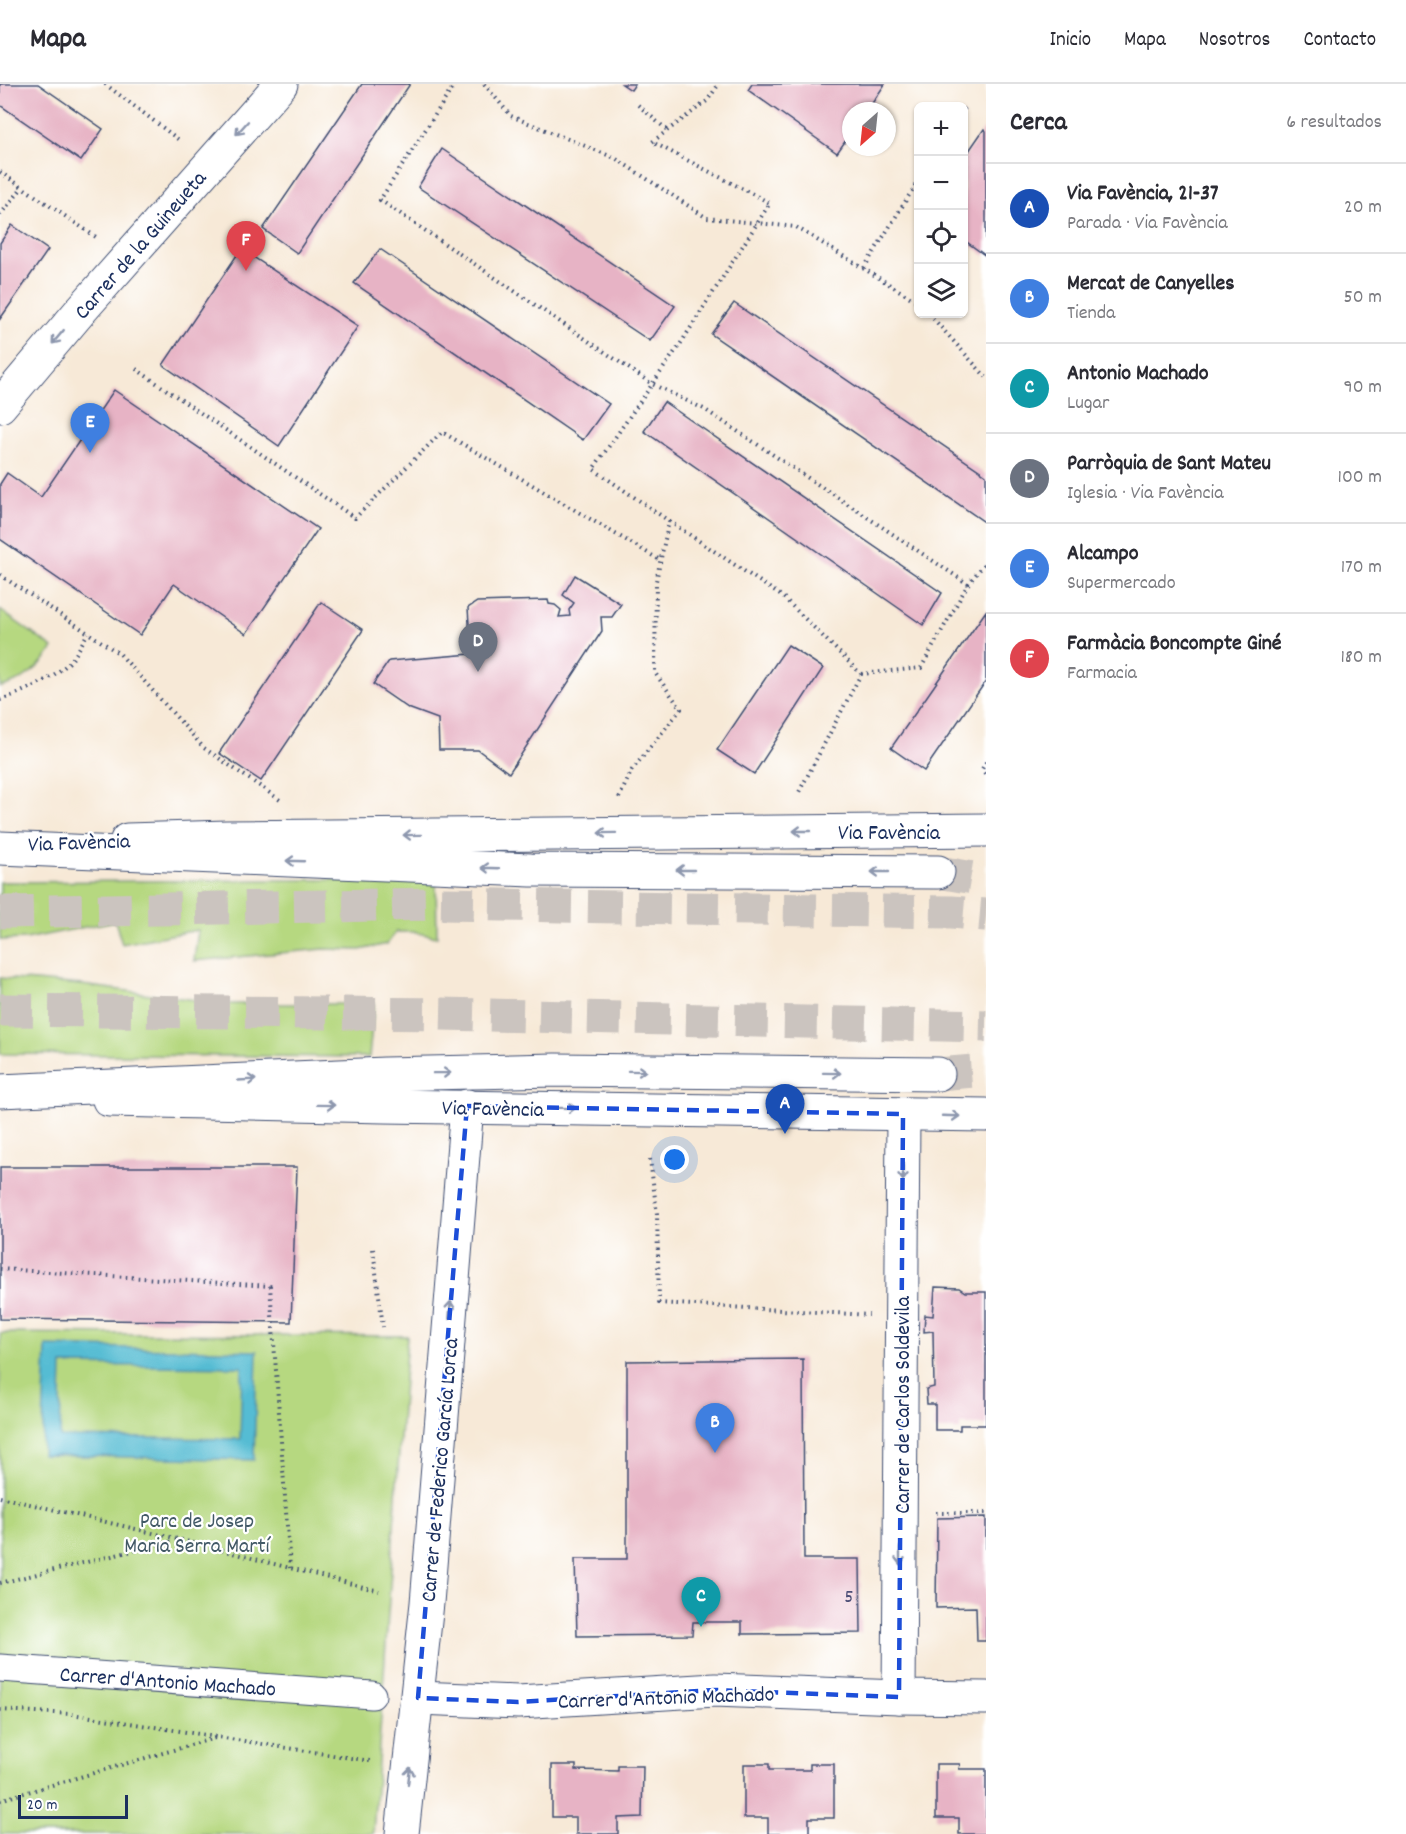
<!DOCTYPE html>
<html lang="es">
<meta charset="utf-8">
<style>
:root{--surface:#fff;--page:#f2f2f3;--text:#2b2b33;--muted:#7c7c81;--line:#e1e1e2;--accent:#b45309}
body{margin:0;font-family:Dekko,sans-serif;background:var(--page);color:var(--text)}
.controls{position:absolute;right:18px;top:18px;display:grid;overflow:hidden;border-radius:9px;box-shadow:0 2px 4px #0004}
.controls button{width:54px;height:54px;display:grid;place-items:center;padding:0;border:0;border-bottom:2px solid var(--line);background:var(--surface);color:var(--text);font:30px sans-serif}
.compass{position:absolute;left:842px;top:18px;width:54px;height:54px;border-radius:50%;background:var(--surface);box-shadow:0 2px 4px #0004;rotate:207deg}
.scale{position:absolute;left:18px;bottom:15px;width:110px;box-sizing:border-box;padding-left:6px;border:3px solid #1b2f5e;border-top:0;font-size:16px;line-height:21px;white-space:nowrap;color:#1b2f5e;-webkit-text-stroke:4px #fff;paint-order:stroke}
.you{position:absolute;left:675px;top:1076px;width:21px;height:21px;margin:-15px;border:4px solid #fff;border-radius:50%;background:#1a73e8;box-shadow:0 0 0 9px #1a73e833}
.badge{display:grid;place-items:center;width:39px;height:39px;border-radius:50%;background:var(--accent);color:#fff;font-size:20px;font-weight:700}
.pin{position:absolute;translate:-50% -50px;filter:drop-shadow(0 2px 3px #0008)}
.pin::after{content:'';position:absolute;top:32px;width:21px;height:18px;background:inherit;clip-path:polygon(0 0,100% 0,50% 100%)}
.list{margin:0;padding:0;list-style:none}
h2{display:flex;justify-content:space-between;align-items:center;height:78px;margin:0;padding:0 24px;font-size:26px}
h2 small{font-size:20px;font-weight:400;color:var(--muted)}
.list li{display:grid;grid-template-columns:39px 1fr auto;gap:18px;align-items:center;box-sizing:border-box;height:90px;padding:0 24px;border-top:2px solid var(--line)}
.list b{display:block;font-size:22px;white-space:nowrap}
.list p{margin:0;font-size:20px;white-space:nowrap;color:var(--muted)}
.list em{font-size:20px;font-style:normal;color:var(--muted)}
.icon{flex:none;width:33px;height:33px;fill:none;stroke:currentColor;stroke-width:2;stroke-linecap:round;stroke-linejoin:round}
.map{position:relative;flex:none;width:986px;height:1750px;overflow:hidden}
header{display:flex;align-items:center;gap:36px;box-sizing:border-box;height:84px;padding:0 30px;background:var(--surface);border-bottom:2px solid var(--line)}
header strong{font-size:28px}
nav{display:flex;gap:33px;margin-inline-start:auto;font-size:21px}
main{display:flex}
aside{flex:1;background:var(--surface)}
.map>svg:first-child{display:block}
</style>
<header>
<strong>Mapa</strong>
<nav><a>Inicio</a><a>Mapa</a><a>Nosotros</a><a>Contacto</a></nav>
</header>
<main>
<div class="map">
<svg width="986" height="1750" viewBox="0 0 986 1750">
<rect width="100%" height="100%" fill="#fff"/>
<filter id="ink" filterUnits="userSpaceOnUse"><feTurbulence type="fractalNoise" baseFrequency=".0167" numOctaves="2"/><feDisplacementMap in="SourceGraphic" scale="12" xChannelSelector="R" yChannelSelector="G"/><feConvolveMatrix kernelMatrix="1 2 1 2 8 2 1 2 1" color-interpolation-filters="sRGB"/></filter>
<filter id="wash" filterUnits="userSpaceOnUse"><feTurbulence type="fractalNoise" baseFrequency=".008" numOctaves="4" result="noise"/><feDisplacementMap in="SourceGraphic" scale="24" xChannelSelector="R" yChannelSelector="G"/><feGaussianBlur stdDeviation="1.35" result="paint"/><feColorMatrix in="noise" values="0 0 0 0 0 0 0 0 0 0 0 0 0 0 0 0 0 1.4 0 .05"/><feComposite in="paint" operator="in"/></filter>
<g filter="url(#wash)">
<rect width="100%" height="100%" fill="#f7e9d7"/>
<!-- green -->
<g fill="#b6d880" stroke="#68846f" stroke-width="1.5">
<path d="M0 526 53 564C42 582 22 599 0 603Z"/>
<path d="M436 795 437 853 413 848H396L387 860 360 866 324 865 194 877 198 846 122 860 115 837 26 855 0 856V798Z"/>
<path d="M0 894 82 901 226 920H374L369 973 0 970Z"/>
<path d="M0 1249 407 1252 373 1750H0Z"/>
</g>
<!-- water -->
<path fill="#55bcd3" stroke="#387698" stroke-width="1.5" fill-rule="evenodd" d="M46 1262 257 1267 254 1376 42 1371ZM62 1281 242 1283 240 1355 60 1353Z"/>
<g id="blocks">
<!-- building -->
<g fill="#e7b3c5">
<path d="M0 0H38L103 45 81 77 0 21Z"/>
<path d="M362 0H410L297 169 263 145Z"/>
<path d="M622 0H635L631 6Z"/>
<path d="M752 0H885L867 27H851V49L837 69 748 6Z"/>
<path d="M984 45 986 47V172L964 156V74Z"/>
<path d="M442 65 675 222 650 257 418 103Z"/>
<path d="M12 141 48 166 0 235V159Z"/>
<path d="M241 165 358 242 279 362 163 281Z"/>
<path d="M380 165 609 320 583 356 354 199Z"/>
<path d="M734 219 986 391V439L711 250Z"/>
<path d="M114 306 318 445 246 550 174 500 140 551 0 455V400L7 389 41 413Z"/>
<path d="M664 318 942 509 923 541 644 347Z"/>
<path d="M575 491 621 520 612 533H601L602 547 509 689 478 666H439L438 635 408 624 373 600 389 577 471 570 468 524 477 518 548 516 549 520 555 521 561 526 559 533 570 532 569 526 574 519 563 511Z"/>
<path d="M321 518 363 546 261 697 219 669Z"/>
<path d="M986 527V597L924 687 891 664Z"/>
<path d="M788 561 823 584 754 690 717 666Z"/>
<path d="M0 1083H297L291 1238 0 1235Z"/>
<path d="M935 1203 959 1204 965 1208H986V1341H960V1346H935V1320H927L926 1305 934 1303 933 1247 924 1248 925 1231 933 1232Z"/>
<path d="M803 1275 804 1475H860L861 1549 742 1550V1538H693L692 1551 577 1552 575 1475H627V1277Z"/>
<path d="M986 1433V1557H977L976 1523 936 1524 937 1434Z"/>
<path d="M744 1680H769V1686H810V1680H834V1734H809V1750H768V1734H744Z"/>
<path d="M936 1680H960L959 1685H986V1750H959V1734H936Z"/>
<path d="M552 1681H576V1686L618 1687V1682H643L642 1733 618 1734V1750H576V1733H552Z"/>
</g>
</g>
</g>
<g filter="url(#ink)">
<use href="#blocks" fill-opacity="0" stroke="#3c4b70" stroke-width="1.5"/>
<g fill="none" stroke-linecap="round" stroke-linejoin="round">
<!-- trunk-tunnel -->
<g stroke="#cbc4bf" stroke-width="33" stroke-dasharray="33 16" stroke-linecap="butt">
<path d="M938 788 986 796"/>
<path d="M0 828 434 820 952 828 986 831"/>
<path d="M0 926 440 930 986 942"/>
<path d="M938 990 986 986"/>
</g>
<!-- pedestrian casing -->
<g stroke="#3c4b70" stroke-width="29">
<path id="pedestrian" d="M0 1584 372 1611"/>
</g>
<!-- minor casing -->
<g stroke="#3c4b70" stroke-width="35">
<g id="minor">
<path d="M0 322 82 225 281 0"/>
<path d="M899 1613 903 1030"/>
<path d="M418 1614 518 1618 715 1606 899 1613 986 1614"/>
<path d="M402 1750 427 1519 467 1022"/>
</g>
</g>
<!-- tertiary casing -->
<g stroke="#3c4b70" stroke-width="35">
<g id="tertiary">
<path d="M127 756 227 753 986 746"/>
<path d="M109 1016 384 1022 986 1031"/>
</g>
</g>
<!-- trunk casing -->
<g stroke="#3c4b70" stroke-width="35">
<g id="trunk">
<path d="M0 764 531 786 938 788"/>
<path d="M0 1007 385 990 555 986 938 990"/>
</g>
</g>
<!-- path -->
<g stroke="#3c4b70" stroke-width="4" stroke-dasharray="1.5 4.5" stroke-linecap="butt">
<path d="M105 0 179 56"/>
<path d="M455 0 380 116 652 300 704 325 968 500 921 584 861 590"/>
<path d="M484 0 511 32 615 74 707 134 796 143 918 218"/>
<path d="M638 21 667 46"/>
<path d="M964 25 965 24"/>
<path d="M0 88 96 153"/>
<path d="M0 131 22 104"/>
<path d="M864 184 918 97"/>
<path d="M929 230 986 293"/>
<path d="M136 285 355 434 442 348 660 476"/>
<path d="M669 437 783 513 861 590 798 710"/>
<path d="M0 491 120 570 204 664 280 716"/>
<path d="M968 500 986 478"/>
<path d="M0 616C23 608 58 593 73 574 79 566 83 557 88 549"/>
<path d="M986 678 982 685 986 692"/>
<path d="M619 714 632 686 681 625 655 589 656 497 669 437 593 385 681 259 770 119 652 58 707 17 719 0"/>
<path d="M650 1075 657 1130 659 1219 869 1231"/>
<path d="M373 1165 383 1243"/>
<path d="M0 1185 270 1202 290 1484"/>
<path d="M0 1413 178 1455 379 1507"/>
<path d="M936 1429H986"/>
<path d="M0 1499 178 1456"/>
<path d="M0 1626 72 1630 370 1677"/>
<path d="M0 1716 215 1654"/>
</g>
<!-- pedestrian -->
<use href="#pedestrian" stroke="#fff" stroke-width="27"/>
<!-- minor -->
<use href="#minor" stroke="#fff" stroke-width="33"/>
<!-- tertiary -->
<use href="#tertiary" stroke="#fff" stroke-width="33"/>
<!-- trunk -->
<use href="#trunk" stroke="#fff" stroke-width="33"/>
</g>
<!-- one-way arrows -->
<defs><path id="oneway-shaft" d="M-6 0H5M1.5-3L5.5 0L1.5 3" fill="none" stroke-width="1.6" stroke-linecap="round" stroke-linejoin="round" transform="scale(1.5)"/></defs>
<g stroke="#8d97ae">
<use href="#oneway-shaft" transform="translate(242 44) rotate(132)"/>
<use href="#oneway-shaft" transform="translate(58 253) rotate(130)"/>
<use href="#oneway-shaft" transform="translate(802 747) rotate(180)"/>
<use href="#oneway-shaft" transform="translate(607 749) rotate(179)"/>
<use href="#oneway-shaft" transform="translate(412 751) rotate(179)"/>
<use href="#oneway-shaft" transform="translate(295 777) rotate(-178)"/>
<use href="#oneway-shaft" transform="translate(490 784) rotate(-178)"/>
<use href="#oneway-shaft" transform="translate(685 786) rotate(-180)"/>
<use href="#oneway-shaft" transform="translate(880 788) rotate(-180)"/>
<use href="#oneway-shaft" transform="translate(637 987) rotate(1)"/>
<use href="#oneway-shaft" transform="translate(442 989) rotate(-1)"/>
<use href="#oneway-shaft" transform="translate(832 989) rotate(1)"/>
<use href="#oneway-shaft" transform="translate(247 996) rotate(-3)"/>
<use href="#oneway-shaft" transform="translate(326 1021) rotate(1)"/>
<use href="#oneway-shaft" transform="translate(567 1024) rotate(1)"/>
<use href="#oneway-shaft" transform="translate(951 1032) rotate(2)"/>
<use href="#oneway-shaft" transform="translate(903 1088) rotate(90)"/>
<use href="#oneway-shaft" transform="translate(450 1226) rotate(-85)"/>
<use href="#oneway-shaft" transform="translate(900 1472) rotate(90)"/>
<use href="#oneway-shaft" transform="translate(409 1692) rotate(-83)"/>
</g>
</g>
<!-- marked area -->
<path fill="none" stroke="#1d4ed8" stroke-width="4.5" stroke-dasharray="12 8" stroke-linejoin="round" d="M467 1022 903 1030 899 1613 715 1606 518 1618 418 1614Z"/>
<g text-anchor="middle" stroke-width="4.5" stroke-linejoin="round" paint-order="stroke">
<!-- number labels -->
<g font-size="20" fill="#4e5078">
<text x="849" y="1518">5</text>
</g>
<!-- street labels -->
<g font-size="22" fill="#1b2f5e" stroke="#fff">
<text transform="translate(139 160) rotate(-49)" y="8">Carrer de la Guineueta</text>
<text x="889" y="755">Via Favència</text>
<text transform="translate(79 757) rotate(-2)" y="8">Via Favència</text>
<text transform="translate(493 1023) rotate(1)" y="8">Via Favència</text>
<text transform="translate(901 1321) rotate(-90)" y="8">Carrer de Carlos Soldevila</text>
<text transform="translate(438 1386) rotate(-85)" y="8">Carrer de Federico García Lorca</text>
<text transform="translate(168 1596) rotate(4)" y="8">Carrer d'Antonio Machado</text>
<text transform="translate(666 1612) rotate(-2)" y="8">Carrer d'Antonio Machado</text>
</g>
<!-- park labels -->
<g font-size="22" fill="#425966" stroke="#fff">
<text x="197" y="1443">Parc de Josep<tspan x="197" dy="25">Maria Serra Martí</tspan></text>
</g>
</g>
</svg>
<div class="controls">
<button>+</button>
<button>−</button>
<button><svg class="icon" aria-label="locate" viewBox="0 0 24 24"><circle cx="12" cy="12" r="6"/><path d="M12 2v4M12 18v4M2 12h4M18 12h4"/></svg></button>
<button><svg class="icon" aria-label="layers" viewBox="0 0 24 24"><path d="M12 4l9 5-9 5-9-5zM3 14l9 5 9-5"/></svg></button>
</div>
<svg class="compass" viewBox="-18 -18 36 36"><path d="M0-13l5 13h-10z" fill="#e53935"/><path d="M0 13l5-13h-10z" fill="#7c7c81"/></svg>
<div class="scale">20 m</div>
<div class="you"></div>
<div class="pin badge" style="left:785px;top:1050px;background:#1a4fb4">A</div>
<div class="pin badge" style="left:715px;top:1369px;background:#3f7fe0">B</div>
<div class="pin badge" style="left:701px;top:1543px;background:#0f9aa8">C</div>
<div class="pin badge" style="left:478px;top:588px;background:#6b7280">D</div>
<div class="pin badge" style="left:90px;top:369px;background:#3f7fe0">E</div>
<div class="pin badge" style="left:246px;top:187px;background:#e0444e">F</div>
</div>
<aside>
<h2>Cerca<small>6 resultados</small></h2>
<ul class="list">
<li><span class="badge" style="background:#1a4fb4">A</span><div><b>Via Favència, 21-37</b><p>Parada · Via Favència</p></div><em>20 m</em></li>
<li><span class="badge" style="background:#3f7fe0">B</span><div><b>Mercat de Canyelles</b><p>Tienda</p></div><em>50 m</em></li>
<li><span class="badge" style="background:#0f9aa8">C</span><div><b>Antonio Machado</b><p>Lugar</p></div><em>90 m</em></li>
<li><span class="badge" style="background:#6b7280">D</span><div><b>Parròquia de Sant Mateu</b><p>Iglesia · Via Favència</p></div><em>100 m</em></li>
<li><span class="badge" style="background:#3f7fe0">E</span><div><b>Alcampo</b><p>Supermercado</p></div><em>170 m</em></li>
<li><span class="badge" style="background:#e0444e">F</span><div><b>Farmàcia Boncompte Giné</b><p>Farmacia</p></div><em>180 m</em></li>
</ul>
</aside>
</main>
